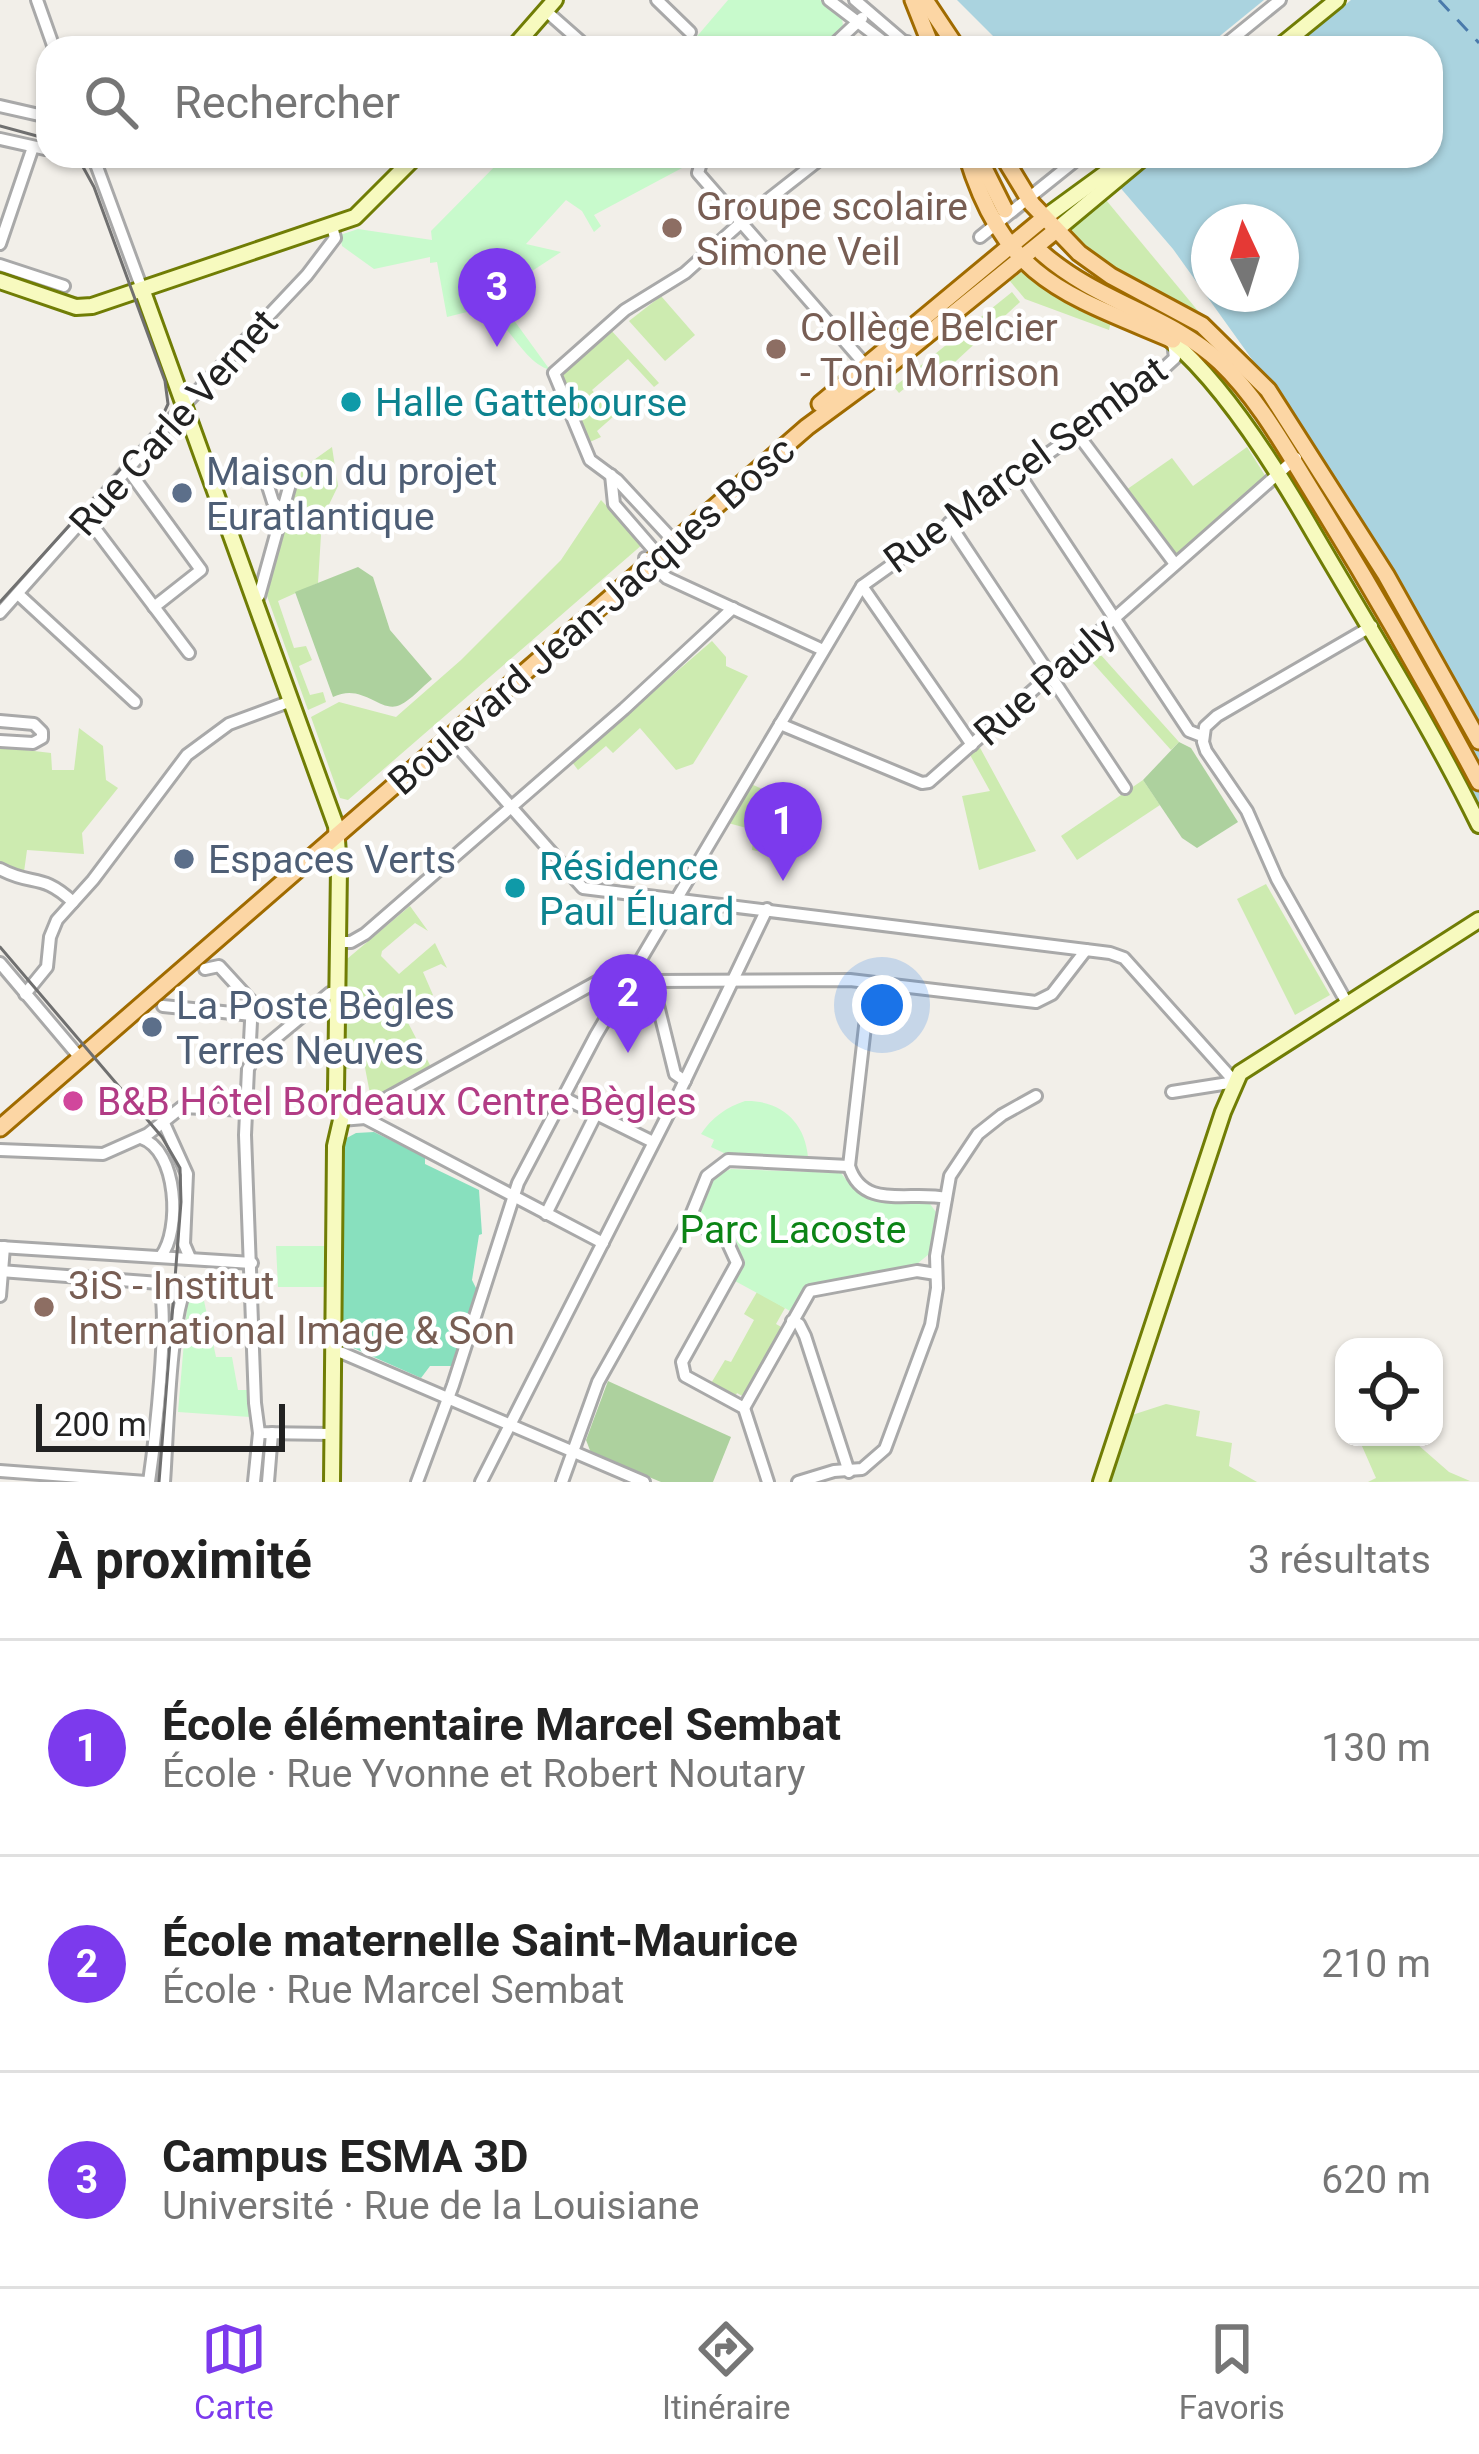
<!DOCTYPE html>
<html lang="fr">
<meta charset="utf-8">
<style>
:root{--surface:#fff;--page:#f6f6f6;--text:#222;--muted:#767676;--line:#e0e0e0;--accent:#7c3aed}
body{margin:0;font-family:Roboto,sans-serif;background:var(--page);color:var(--text)}
.controls{position:absolute;right:36px;bottom:36px;display:grid;overflow:hidden;border-radius:24px;box-shadow:0 3px 9px #0004}
.controls button{width:108px;height:108px;display:grid;place-items:center;padding:0;border:0;border-bottom:3px solid var(--line);background:var(--surface);color:var(--text);font:60px sans-serif}
.compass{position:absolute;left:1191px;top:204px;width:108px;height:108px;border-radius:50%;background:var(--surface);box-shadow:0 3px 9px #0004;rotate:356deg}
.scale{position:absolute;left:36px;bottom:30px;width:249px;box-sizing:border-box;padding-left:12px;border:6px solid #222;border-top:0;font-size:33px;line-height:42px;white-space:nowrap;color:#222;-webkit-text-stroke:9px #fff;paint-order:stroke}
.you{position:absolute;left:882px;top:1005px;width:42px;height:42px;margin:-30px;border:9px solid #fff;border-radius:50%;background:#1a73e8;box-shadow:0 0 0 18px #1a73e833}
.badge{display:grid;place-items:center;width:78px;height:78px;border-radius:50%;background:var(--accent);color:#fff;font-size:39px;font-weight:700}
.pin{position:absolute;translate:-50% -99px;filter:drop-shadow(0 3px 6px #0008)}
.pin::after{content:'';position:absolute;top:63px;width:42px;height:36px;background:inherit;clip-path:polygon(0 0,100% 0,50% 100%)}
.list{margin:0;padding:0;list-style:none}
h2{display:flex;justify-content:space-between;align-items:center;height:156px;margin:0;padding:0 48px;font-size:51px}
h2 small{font-size:39px;font-weight:400;color:var(--muted)}
.list li{display:grid;grid-template-columns:78px 1fr auto;gap:36px;align-items:center;box-sizing:border-box;height:216px;padding:0 48px;border-top:3px solid var(--line)}
.list b{display:block;font-size:45px;white-space:nowrap}
.list p{margin:0;font-size:39px;white-space:nowrap;color:var(--muted)}
.list em{font-size:39px;font-style:normal;color:var(--muted)}
.icon{flex:none;width:66px;height:66px;fill:none;stroke:currentColor;stroke-width:2;stroke-linecap:round;stroke-linejoin:round}
.map{position:relative;flex:none;width:1479px;height:1482px;overflow:hidden}
.search{position:absolute;background:var(--surface);box-shadow:0 3px 9px #0004;left:36px;right:36px;top:36px;height:132px;display:flex;align-items:center;gap:30px;box-sizing:border-box;padding:0 42px;border-radius:36px;color:var(--muted);font-size:45px}
.sheet{height:804px;background:var(--surface)}
nav{display:flex;justify-content:space-around;align-items:center;box-sizing:border-box;height:168px;border-top:3px solid var(--line);background:var(--surface);font-size:33px;color:var(--muted)}
nav a{display:grid;justify-items:center;gap:6px}
nav .on{color:var(--accent)}
.map>svg:first-child{display:block}
</style>
<div class="map">
<svg width="1479" height="1482" viewBox="0 0 1479 1482">
<rect width="100%" height="100%" fill="#f2efe9"/>
<!-- grass -->
<g fill="#cdebb0">
<path d="M1106 200 1213 329 1123 278 1065 233Z"/>
<path d="M1027 269 1111 321 1109 330 1025 299 1009 280Z"/>
<path d="M1012 292 1020 302 942 374 932 365 899 393 894 387Z"/>
<path d="M661 296 695 335 665 361 629 321Z"/>
<path d="M610 329 659 383 654 387 628 359 592 390 614 416 597 431 601 437 590 442 561 373Z"/>
<path d="M332 447 338 486 322 519 318 583 278 601 294 648 306 646 312 660 299 666 310 695 323 692 326 702 308 710 267 596 297 472Z"/>
<path d="M1247 447 1266 477 1175 558 1126 490 1172 458 1193 486Z"/>
<path d="M601 500 643 544 348 800 340 798 311 717 339 702 396 717 461 660 561 560Z"/>
<path d="M712 641 726 657V666L748 676 693 764 676 770 640 728 613 753 606 746 578 770 572 762Z"/>
<path d="M1091 644 1179 742 1171 750 1083 652Z"/>
<path d="M79 728 103 746 106 780 118 788 82 833 84 854 27 850 24 872 9 869 0 861V747L51 753 52 770H74Z"/>
<path d="M978 744 1036 851 979 870 962 796 990 791 969 753Z"/>
<path d="M1143 780 1160 805 1077 860 1061 836Z"/>
<path d="M751 784 769 792 766 806 775 808 767 853 752 850 754 830 728 823Z"/>
<path d="M1266 884 1330 995 1295 1015 1237 899Z"/>
<path d="M410 906 428 931 415 923 382 951 381 956 399 974 435 943 447 968 441 964 423 972 433 995 404 1015 431 1067 371 1099 362 1052H351L352 1068 343 1070 344 965 347 959Z"/>
<path d="M757 1292 785 1308 776 1324 783 1328 744 1397 737 1393 734 1399 710 1385 725 1360 731 1362 754 1320 744 1314Z"/>
<path d="M1166 1404 1200 1411 1196 1436 1232 1443 1229 1466 1257 1482H1107L1129 1416Z"/>
<path d="M1358 1437H1409L1449 1472 1470 1481 1368 1482 1376 1478Z"/>
</g>
<!-- forest -->
<g fill="#add19e">
<path d="M358 567 373 577 390 630 432 679C423 686 411 700 400 705 380 714 363 682 333 697L295 592Z"/>
<path d="M1179 742 1191 748 1238 822 1197 848 1182 838 1143 780Z"/>
<path d="M608 1381 731 1437 713 1482H661L591 1453 586 1440Z"/>
</g>
<!-- park -->
<g fill="#c8facc">
<path d="M728 0H820L842 18 843 26 823 48H687Z"/>
<path d="M505 156H696L682 168 594 215 601 226 594 232 582 211 566 200 526 244 561 252 520 279 502 282 500 301 550 370C523 362 511 325 483 308L447 317 437 262 430 263V257L374 269 342 246 340 235 358 229 432 240 431 231Z"/>
<path d="M745 1101C781 1100 805 1122 808 1157L726 1154 711 1147 714 1140 701 1134C712 1117 727 1107 745 1101Z"/>
<path d="M731 1169 841 1173C870 1213 886 1198 927 1200L936 1212 929 1254 917 1264 813 1283 804 1290 792 1312 735 1281 745 1262 734 1238 703 1218 701 1211 715 1176Z"/>
<path d="M276 1246H326V1287H278Z"/>
<path d="M188 1295 203 1296 216 1357H232L238 1390H247L250 1417 178 1412Z"/>
</g>
<!-- pitch -->
<path fill="#88e0be" d="M374 1132 425 1157V1164L479 1190 482 1234 479 1235 472 1280 477 1290 452 1366H430L421 1378 351 1347 341 1334 343 1140 356 1133Z"/>
<!-- water -->
<path fill="#aad3df" fill-rule="evenodd" d="M957 0H1479V803L1417 685 1432 676 1314 478 1317 450 1173 249 1093 156H1431V48H1005ZM1209 222H1281V294H1209Z"/>
<!-- pier -->
<path fill="#f2efe9" d="M1264 0H1351L1293 48H1205Z"/>
<g fill="none" stroke-linecap="round" stroke-linejoin="round">
<!-- ferry -->
<path stroke="#4a7aab" stroke-width="3" stroke-dasharray="15 12" stroke-linecap="butt" d="M1439 0 1479 43"/>
<!-- primary-tunnel -->
<path stroke="#c8c6c1" stroke-width="15" stroke-dasharray="15 8" stroke-linecap="butt" d="M1012 203 1049 247"/>
<!-- street casing -->
<g stroke="#a9a9a9" stroke-width="16">
<g id="street">
<path d="M37 0 54 48"/>
<path d="M657 0 690 32"/>
<path d="M829 0 884 42 898 46 907 42"/>
<path d="M855 0 911 48"/>
<path d="M546 11 588 48"/>
<path d="M830 48 862 18"/>
<path d="M1221 48 1280 0"/>
<path d="M0 106 48 117"/>
<path d="M0 139 45 149"/>
<path d="M93 156 142 289"/>
<path d="M703 156 698 173 869 369"/>
<path d="M980 237 1081 156"/>
<path d="M0 244 33 147"/>
<path d="M0 265 64 286"/>
<path d="M1076 432 1175 564"/>
<path d="M129 471 201 570 154 607"/>
<path d="M1019 474 1189 731 1202 736"/>
<path d="M611 475 614 504 659 556"/>
<path d="M87 518 189 653"/>
<path d="M949 523 1125 788"/>
<path d="M669 536 617 480 590 460 554 373 625 310 685 273 754 211 824 156"/>
<path d="M645 558 667 578 823 650"/>
<path d="M862 586 972 745"/>
<path d="M18 594 135 702"/>
<path d="M254 598 259 596 290 484 286 473 275 471 266 480 273 502 282 510"/>
<path d="M0 613 190 399 307 275 335 238 332 226"/>
<path d="M0 721 34 724 42 732V738L33 743 0 741"/>
<path d="M780 724 922 783 929 782 1296 458"/>
<path d="M450 738 583 888 1110 953 1124 958 1235 1082 1172 1092"/>
<path d="M0 869C33 887 41 872 73 902"/>
<path d="M339 942H351L365 934 624 709 733 608"/>
<path d="M0 963 81 1059"/>
<path d="M205 969 219 966 252 1002 250 1041 255 1055 248 1069 245 1135 255 1403 259 1433 332 1434"/>
<path d="M652 981 675 1074 685 1081"/>
<path d="M870 983 849 1166C863 1211 910 1190 946 1198"/>
<path d="M25 994 47 967 50 937 57 920 93 880 187 755 229 724 291 701"/>
<path d="M1347 1003 1277 879 1247 811 1206 751 1203 742 1205 727 1217 716 1372 626"/>
<path d="M163 1006 252 1015"/>
<path d="M255 1055 330 993 338 992"/>
<path d="M562 1097 653 1142"/>
<path d="M365 1118 603 1243"/>
<path d="M341 1120 365 1118 378 1103 620 969 652 981 850 980 1036 1002 1052 994 1086 950"/>
<path d="M163 1121 187 1174 184 1244 190 1258"/>
<path d="M141 1138C178 1150 181 1231 161 1256"/>
<path d="M0 1150 103 1154 148 1134 182 1107 246 1110"/>
<path d="M546 1214 596 1114"/>
<path d="M689 1220 726 1239 737 1263 682 1362 685 1376 744 1408 768 1482"/>
<path d="M0 1247 252 1263"/>
<path d="M0 1271 253 1290"/>
<path d="M0 1296 4 1247"/>
<path d="M792 1321 799 1324 805 1336 849 1472"/>
<path d="M333 1349 644 1482"/>
<path d="M744 1408 810 1291 917 1271 936 1274"/>
<path d="M0 1471 146 1482"/>
<path d="M149 1482C154 1447 171 1308 158 1283"/>
<path d="M164 1482C167 1446 170 1307 188 1285"/>
<path d="M254 1482 259 1433"/>
<path d="M268 1482 272 1433"/>
<path d="M417 1482 453 1385 518 1183 596 1035 862 586 1150 381 1175 358 1173 342"/>
<path d="M481 1482 678 1095 767 909"/>
<path d="M562 1482 598 1382 689 1220 707 1176 728 1160 849 1166"/>
<path d="M798 1482 834 1471 862 1469 885 1449 931 1325 937 1288 936 1256 950 1176 978 1134 1002 1115 1036 1096"/>
</g>
</g>
<!-- secondary casing -->
<g stroke="#707d05" stroke-width="20">
<g id="secondary">
<path d="M513 48 555 0"/>
<path d="M1278 48 1337 0"/>
<path d="M1044 218 1129 156"/>
<path d="M1055 231 1145 156"/>
<path d="M0 281 76 307 92 306 355 217 416 156"/>
<path d="M142 289 336 826 339 868 336 1091 341 1120 335 1146 332 1482"/>
<path d="M1171 340C1223 384 1278 471 1312 530 1369 628 1429 723 1479 825"/>
<path d="M1101 1482 1223 1112 1240 1073 1479 920"/>
</g>
</g>
<!-- primary casing -->
<g stroke="#a06b00" stroke-width="21">
<g id="primary">
<path d="M913 0 932 48"/>
<path d="M925 0 957 48"/>
<path d="M967 156C1005 280 1065 294 1173 340"/>
<path d="M978 156 1005 210"/>
<path d="M1003 156 1032 204 1079 253 1111 276 1202 325 1268 390 1386 575 1479 741"/>
<path d="M1042 253C1097 302 1170 315 1220 362 1259 399 1287 451 1315 496 1373 590 1427 684 1479 782"/>
<path d="M820 404 1044 218"/>
<path d="M0 1128 807 427 875 377 1055 231"/>
</g>
</g>
<!-- street -->
<use href="#street" stroke="#fff" stroke-width="10"/>
<!-- secondary -->
<use href="#secondary" stroke="#f7fabf" stroke-width="14"/>
<!-- primary -->
<use href="#primary" stroke="#fcd6a4" stroke-width="15"/>
<!-- tram -->
<g stroke="#707070" stroke-width="3">
<path d="M0 126 48 139"/>
<path d="M0 602 156 430 168 404 165 381 94 187 77 156"/>
<path d="M0 947 162 1137 180 1168 181 1202 159 1482"/>
</g>
</g>
<!-- markers -->
<g fill="#8d6e63" stroke="#fff" stroke-width="4.5">
<circle cx="672" cy="228" r="12"/>
<circle cx="776" cy="349" r="12"/>
<circle cx="44" cy="1307" r="12"/>
</g>
<g fill="#0f9aa8" stroke="#fff" stroke-width="4.5">
<circle cx="351" cy="402" r="12"/>
<circle cx="515" cy="888" r="12"/>
</g>
<g fill="#5c6f8a" stroke="#fff" stroke-width="4.5">
<circle cx="182" cy="493" r="12"/>
<circle cx="184" cy="859" r="12"/>
<circle cx="152" cy="1027" r="12"/>
</g>
<circle fill="#d1479c" stroke="#fff" stroke-width="4.5" cx="73" cy="1101" r="12"/>
<g text-anchor="middle" stroke-width="9" stroke-linejoin="round" paint-order="stroke">
<!-- education labels -->
<g font-size="39" fill="#785e54" stroke="#fff" text-anchor="start">
<text x="696" y="220">Groupe scolaire<tspan x="696" dy="45">Simone Veil</tspan></text>
<text x="800" y="341">Collège Belcier<tspan x="800" dy="45">- Toni Morrison</tspan></text>
<text x="68" y="1299">3iS - Institut<tspan x="68" dy="45">International Image &amp; Son</tspan></text>
</g>
<!-- culture labels -->
<g font-size="39" fill="#0d838f" stroke="#fff" text-anchor="start">
<text x="375" y="416">Halle Gattebourse</text>
<text x="539" y="880">Résidence<tspan x="539" dy="45">Paul Éluard</tspan></text>
</g>
<!-- street labels -->
<g font-size="39" fill="#222" stroke="#fff">
<text transform="translate(173 422) rotate(-48)" y="14">Rue Carle Vernet</text>
<text transform="translate(1025 464) rotate(-36)" y="14">Rue Marcel Sembat</text>
<text transform="translate(591 615) rotate(-41)" y="14">Boulevard Jean-Jacques Bosc</text>
<text transform="translate(1044 681) rotate(-41)" y="14">Rue Pauly</text>
</g>
<!-- service labels -->
<g font-size="39" fill="#4e5e75" stroke="#fff" text-anchor="start">
<text x="206" y="485">Maison du projet<tspan x="206" dy="45">Euratlantique</tspan></text>
<text x="208" y="873">Espaces Verts</text>
<text x="176" y="1019">La Poste Bègles<tspan x="176" dy="45">Terres Neuves</tspan></text>
</g>
<!-- hotel labels -->
<g font-size="39" fill="#b23c85" stroke="#fff" text-anchor="start">
<text x="97" y="1115">B&amp;B Hôtel Bordeaux Centre Bègles</text>
</g>
<!-- park labels -->
<g font-size="39" fill="#0c8416" stroke="#fff">
<text x="793" y="1243">Parc Lacoste</text>
</g>
</g>
</svg>
<div class="controls">
<button><svg class="icon" aria-label="locate" viewBox="0 0 24 24"><circle cx="12" cy="12" r="6"/><path d="M12 2v4M12 18v4M2 12h4M18 12h4"/></svg></button>
</div>
<svg class="compass" viewBox="-18 -18 36 36"><path d="M0-13l5 13h-10z" fill="#e53935"/><path d="M0 13l5-13h-10z" fill="#767676"/></svg>
<div class="scale">200 m</div>
<div class="you"></div>
<div class="pin badge" style="left:783px;top:881px">1</div>
<div class="pin badge" style="left:628px;top:1053px">2</div>
<div class="pin badge" style="left:497px;top:347px">3</div>
<div class="search"><svg class="icon" aria-label="search" viewBox="0 0 24 24"><circle cx="10" cy="10" r="6"/><path d="M15 15l6 6"/></svg>Rechercher</div>
</div>
<section class="sheet">
<h2>À proximité<small>3 résultats</small></h2>
<ul class="list">
<li><span class="badge">1</span><div><b>École élémentaire Marcel Sembat</b><p>École · Rue Yvonne et Robert Noutary</p></div><em>130 m</em></li>
<li><span class="badge">2</span><div><b>École maternelle Saint-Maurice</b><p>École · Rue Marcel Sembat</p></div><em>210 m</em></li>
<li><span class="badge">3</span><div><b>Campus ESMA 3D</b><p>Université · Rue de la Louisiane</p></div><em>620 m</em></li>
</ul>
</section>
<nav>
<a class="on"><svg class="icon" aria-label="map" viewBox="0 0 24 24"><path d="M3 6l6-2 6 2 6-2v14l-6 2-6-2-6 2zM9 4v14M15 6v14"/></svg>Carte</a>
<a><svg class="icon" aria-label="directions" viewBox="0 0 24 24"><path d="M12 3l9 9-9 9-9-9zM9 14v-3h6M13 9l2 2-2 2"/></svg>Itinéraire</a>
<a><svg class="icon" aria-label="saved" viewBox="0 0 24 24"><path d="M7 4h10v16l-5-4-5 4z"/></svg>Favoris</a>
</nav>
